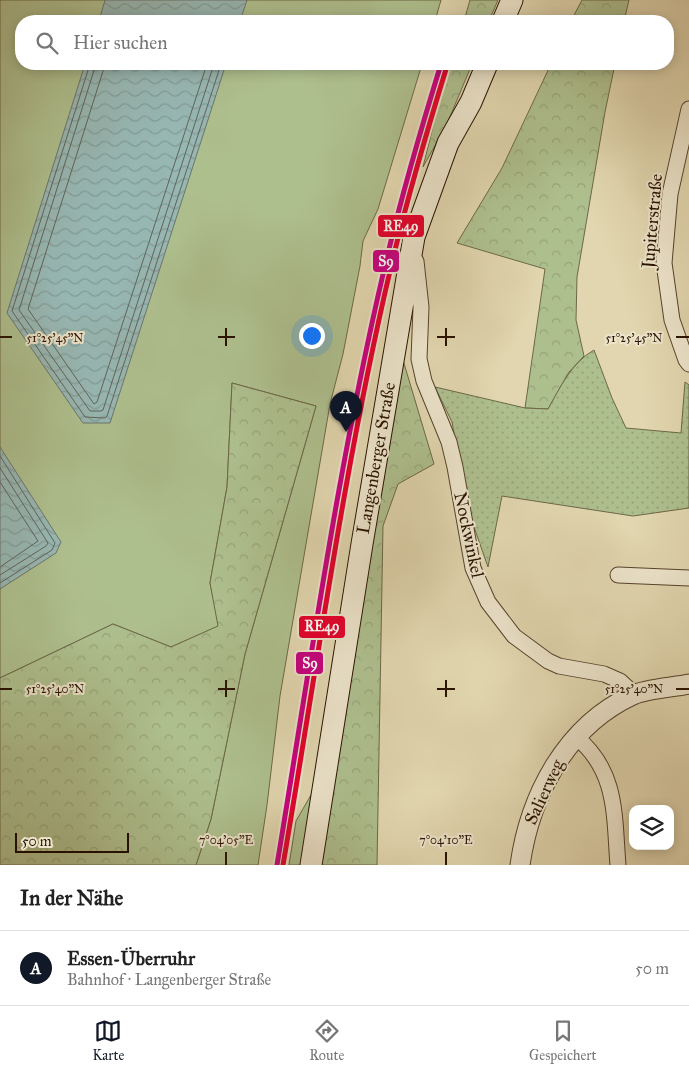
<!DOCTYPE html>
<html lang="de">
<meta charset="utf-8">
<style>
:root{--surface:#fff;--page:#f2f2f2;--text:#222;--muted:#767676;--line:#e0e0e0;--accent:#111827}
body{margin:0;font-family:"IM FELL Great Primer",serif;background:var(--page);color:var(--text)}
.controls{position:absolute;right:15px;bottom:15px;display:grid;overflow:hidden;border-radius:10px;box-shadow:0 2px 12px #0003}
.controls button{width:45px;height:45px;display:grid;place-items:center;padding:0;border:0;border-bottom:1px solid var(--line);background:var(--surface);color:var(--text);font:25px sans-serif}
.scale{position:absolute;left:15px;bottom:12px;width:114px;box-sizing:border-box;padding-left:5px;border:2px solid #291201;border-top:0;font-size:14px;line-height:18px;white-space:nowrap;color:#291201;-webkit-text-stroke:4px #ece4cb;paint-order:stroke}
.you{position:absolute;left:311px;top:335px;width:18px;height:18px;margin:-12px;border:4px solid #fff;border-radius:50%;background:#1a73e8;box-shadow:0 0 0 8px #1a73e833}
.badge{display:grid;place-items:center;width:32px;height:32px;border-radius:50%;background:var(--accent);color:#fff;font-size:16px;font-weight:700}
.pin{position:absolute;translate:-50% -41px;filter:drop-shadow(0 1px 2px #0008)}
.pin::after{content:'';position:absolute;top:26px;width:18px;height:15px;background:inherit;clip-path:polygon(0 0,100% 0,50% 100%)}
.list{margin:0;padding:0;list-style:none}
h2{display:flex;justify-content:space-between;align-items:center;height:65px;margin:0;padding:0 20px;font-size:21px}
h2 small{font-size:16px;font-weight:400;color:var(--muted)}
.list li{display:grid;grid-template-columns:32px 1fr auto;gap:15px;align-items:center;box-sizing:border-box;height:75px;padding:0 20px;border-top:1px solid var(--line)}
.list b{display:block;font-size:19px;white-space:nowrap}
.list p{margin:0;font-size:16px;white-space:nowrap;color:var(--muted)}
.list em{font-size:16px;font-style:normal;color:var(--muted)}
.icon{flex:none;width:28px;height:28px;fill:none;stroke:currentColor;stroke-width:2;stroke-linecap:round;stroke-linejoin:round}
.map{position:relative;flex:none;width:689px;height:865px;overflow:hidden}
.search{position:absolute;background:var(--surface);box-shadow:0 2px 12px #0003;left:15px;right:15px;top:15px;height:55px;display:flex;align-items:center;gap:12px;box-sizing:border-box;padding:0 18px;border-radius:20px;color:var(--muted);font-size:19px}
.sheet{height:140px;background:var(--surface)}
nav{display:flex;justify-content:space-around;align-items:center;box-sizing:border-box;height:70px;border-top:1px solid var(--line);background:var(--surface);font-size:14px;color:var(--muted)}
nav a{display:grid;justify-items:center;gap:2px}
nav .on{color:var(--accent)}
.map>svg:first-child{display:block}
</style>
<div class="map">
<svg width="689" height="865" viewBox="0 0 689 865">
<defs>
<pattern id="forest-crowns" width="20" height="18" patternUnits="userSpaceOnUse" patternTransform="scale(1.25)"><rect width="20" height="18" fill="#aebf8e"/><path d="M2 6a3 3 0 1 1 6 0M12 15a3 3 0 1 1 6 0" fill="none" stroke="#96a379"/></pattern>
<pattern id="park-dots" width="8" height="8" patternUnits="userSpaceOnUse" patternTransform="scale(1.25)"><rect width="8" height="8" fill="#aebf8e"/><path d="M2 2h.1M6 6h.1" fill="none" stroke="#96a379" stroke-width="1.8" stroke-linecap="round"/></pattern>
<pattern id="water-waves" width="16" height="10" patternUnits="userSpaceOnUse" patternTransform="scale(1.25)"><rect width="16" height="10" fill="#97b7b3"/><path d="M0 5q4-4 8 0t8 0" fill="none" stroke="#829c98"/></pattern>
</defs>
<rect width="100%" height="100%" fill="#e1d6af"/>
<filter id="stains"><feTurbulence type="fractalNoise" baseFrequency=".004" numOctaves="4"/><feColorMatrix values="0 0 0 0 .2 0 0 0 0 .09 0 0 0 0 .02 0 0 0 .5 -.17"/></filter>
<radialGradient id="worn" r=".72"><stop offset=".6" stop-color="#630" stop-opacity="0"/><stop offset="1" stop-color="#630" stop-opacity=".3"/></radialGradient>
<!-- grass -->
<g fill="#aebf8e" stroke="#6c6848">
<path d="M0 0H441L435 21H21V64H422L378 209 363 241 360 266 343 354 330 404 280 696 267 805 258 865H196L211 819 245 654 316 406 232 383 227 487 210 583 219 626 171 647 113 624 0 678Z"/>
<path d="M319 781 308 865H289L296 821Z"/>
</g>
<!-- forest -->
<g fill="url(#forest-crowns)" stroke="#6c6848">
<path d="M470 0H498L489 21H464Z"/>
<path d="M582 0H629L624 21H571Z"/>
<path d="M450 64H472L447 124 423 167 443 86Z"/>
<path d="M551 64H615L605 112 577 277 576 320 584 356 569 372 548 409 525 408 545 269 457 243 502 168Z"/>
<path d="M403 360 434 464 398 484 383 526 377 865H318Z"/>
<path d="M232 383 316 406 245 654 211 819 196 865H0V678L113 624 171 647 218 626 210 583 227 487Z"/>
</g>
<!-- park -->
<path fill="url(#park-dots)" stroke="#6c6848" d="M594 350 612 398 626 428 681 433 685 382 689 385V508L633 516 502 496 488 567 467 507 452 422 435 387 525 408 548 409C560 388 571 363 594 350Z"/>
<!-- water -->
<g fill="url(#water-waves)" stroke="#6b756c">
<path d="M105 0H247L240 21H99Z"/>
<path d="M85 64H226L110 423H83L7 313Z"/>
<path d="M0 447 61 542 56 553 0 589Z"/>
</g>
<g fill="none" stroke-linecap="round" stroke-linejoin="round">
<!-- shore -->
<g stroke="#60645a" stroke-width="1">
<path d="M90 64 12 311 85 417 105 418 107 416 221 64"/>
<path d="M96 64 19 310 90 411H101L103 410 214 64"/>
<path d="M104 64 103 71 28 309 94 404 97 402 207 64"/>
<path d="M0 456 55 543 52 550 0 583"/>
<path d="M0 468 48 543 46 546 0 575"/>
<path d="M0 482 38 541 0 567"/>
</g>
<!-- minor casing -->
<g stroke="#57432c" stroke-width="17">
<g id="minor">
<path d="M689 109 670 194 664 263 672 320 686 360 689 364"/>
<path d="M416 261 421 307 419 359 424 381 449 442 455 467 473 568 488 602 514 636 548 661 559 666 604 674 620 681 634 694"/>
<path d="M618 575 689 578"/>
<path d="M576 737C618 771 614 817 618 865"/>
</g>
</g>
<!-- tertiary casing -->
<g stroke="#57432c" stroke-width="21">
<path id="tertiary" d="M520 865C530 795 566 726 633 695 645 689 675 687 689 684"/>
</g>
<!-- secondary casing -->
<g stroke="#291201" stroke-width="23">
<g id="secondary">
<path d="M503 21 512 0"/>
<path d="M311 865 362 544 414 237 448 143 471 102 487 64"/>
</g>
</g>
<!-- minor -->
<use href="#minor" stroke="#ece4cb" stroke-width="15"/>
<!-- tertiary -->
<use href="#tertiary" stroke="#ece4cb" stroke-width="19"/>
<!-- secondary -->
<use href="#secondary" stroke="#ece4cb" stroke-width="21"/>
<!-- rail-1 casing -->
<g stroke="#ece4cb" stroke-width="9">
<path id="rail-1" d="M277 865C310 666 338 466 384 270 400 201 420 132 441 64"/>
</g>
<!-- rail-2 casing -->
<g stroke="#ece4cb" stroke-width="9">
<path id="rail-2" d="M283 865C317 667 344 467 390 271 406 202 426 134 447 66"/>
</g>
<!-- rail-1 -->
<use href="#rail-1" stroke="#c7007f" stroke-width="5"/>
<!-- rail-2 -->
<use href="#rail-2" stroke="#e4002b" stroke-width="5"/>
</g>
<!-- ticks -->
<path fill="none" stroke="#291201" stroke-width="2" d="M226 328V346M446 328V346M0 337H12M218 337H235M437 337H455M676 337H689M226 680V697M446 680V697M0 689H12M218 689H235M437 689H455M676 689H689M226 852V865M446 852V865"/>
<g text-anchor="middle" stroke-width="4" stroke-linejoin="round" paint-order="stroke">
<!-- street labels -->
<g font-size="18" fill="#291201" stroke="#ece4cb">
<text transform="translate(652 221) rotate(-85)" y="6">Jupiterstraße</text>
<text transform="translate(376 458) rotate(-80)" y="6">Langenberger Straße</text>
<text transform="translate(469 535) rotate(78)" y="6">Nockwinkel</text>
<text transform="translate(544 792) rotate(-65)" y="6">Salierweg</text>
</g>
</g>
<g font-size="12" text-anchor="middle" fill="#291201" stroke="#ece4cb" stroke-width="4" stroke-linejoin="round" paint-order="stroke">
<text x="55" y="342">51°25'45"N</text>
<text x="634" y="342">51°25'45"N</text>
<text x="55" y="693">51°25'40"N</text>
<text x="634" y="693">51°25'40"N</text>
<text x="226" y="844">7°04'05"E</text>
<text x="446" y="844">7°04'10"E</text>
</g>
<g stroke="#ece4cb" stroke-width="2">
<rect x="377" y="214" width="48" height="24" rx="5" fill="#e4002b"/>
<rect x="372" y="249" width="28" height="24" rx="5" fill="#c7007f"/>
<rect x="298" y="615" width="48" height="24" rx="5" fill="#e4002b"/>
<rect x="295" y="651" width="29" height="24" rx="5" fill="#c7007f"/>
</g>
<g font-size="14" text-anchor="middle" font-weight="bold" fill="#fff">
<text x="401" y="231">RE49</text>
<text x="386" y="266">S9</text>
<text x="322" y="631">RE49</text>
<text x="310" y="668">S9</text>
</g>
<rect width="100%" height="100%" filter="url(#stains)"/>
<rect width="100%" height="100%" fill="url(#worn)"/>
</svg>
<div class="controls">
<button><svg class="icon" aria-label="layers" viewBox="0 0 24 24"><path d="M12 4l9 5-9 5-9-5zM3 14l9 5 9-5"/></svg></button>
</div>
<div class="scale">50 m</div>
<div class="you"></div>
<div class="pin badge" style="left:346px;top:432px">A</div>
<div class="search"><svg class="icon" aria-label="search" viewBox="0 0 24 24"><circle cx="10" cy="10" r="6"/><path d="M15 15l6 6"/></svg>Hier suchen</div>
</div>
<section class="sheet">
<h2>In der Nähe<small></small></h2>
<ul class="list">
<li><span class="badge">A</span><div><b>Essen-Überruhr</b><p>Bahnhof · Langenberger Straße</p></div><em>50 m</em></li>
</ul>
</section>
<nav>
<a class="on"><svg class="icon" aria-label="map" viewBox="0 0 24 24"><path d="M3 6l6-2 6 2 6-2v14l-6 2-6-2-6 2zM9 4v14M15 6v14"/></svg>Karte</a>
<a><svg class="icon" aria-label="directions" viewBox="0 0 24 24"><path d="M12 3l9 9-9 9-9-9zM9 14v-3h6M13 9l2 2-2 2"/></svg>Route</a>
<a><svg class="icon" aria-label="saved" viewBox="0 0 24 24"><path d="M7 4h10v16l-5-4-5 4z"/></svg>Gespeichert</a>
</nav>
